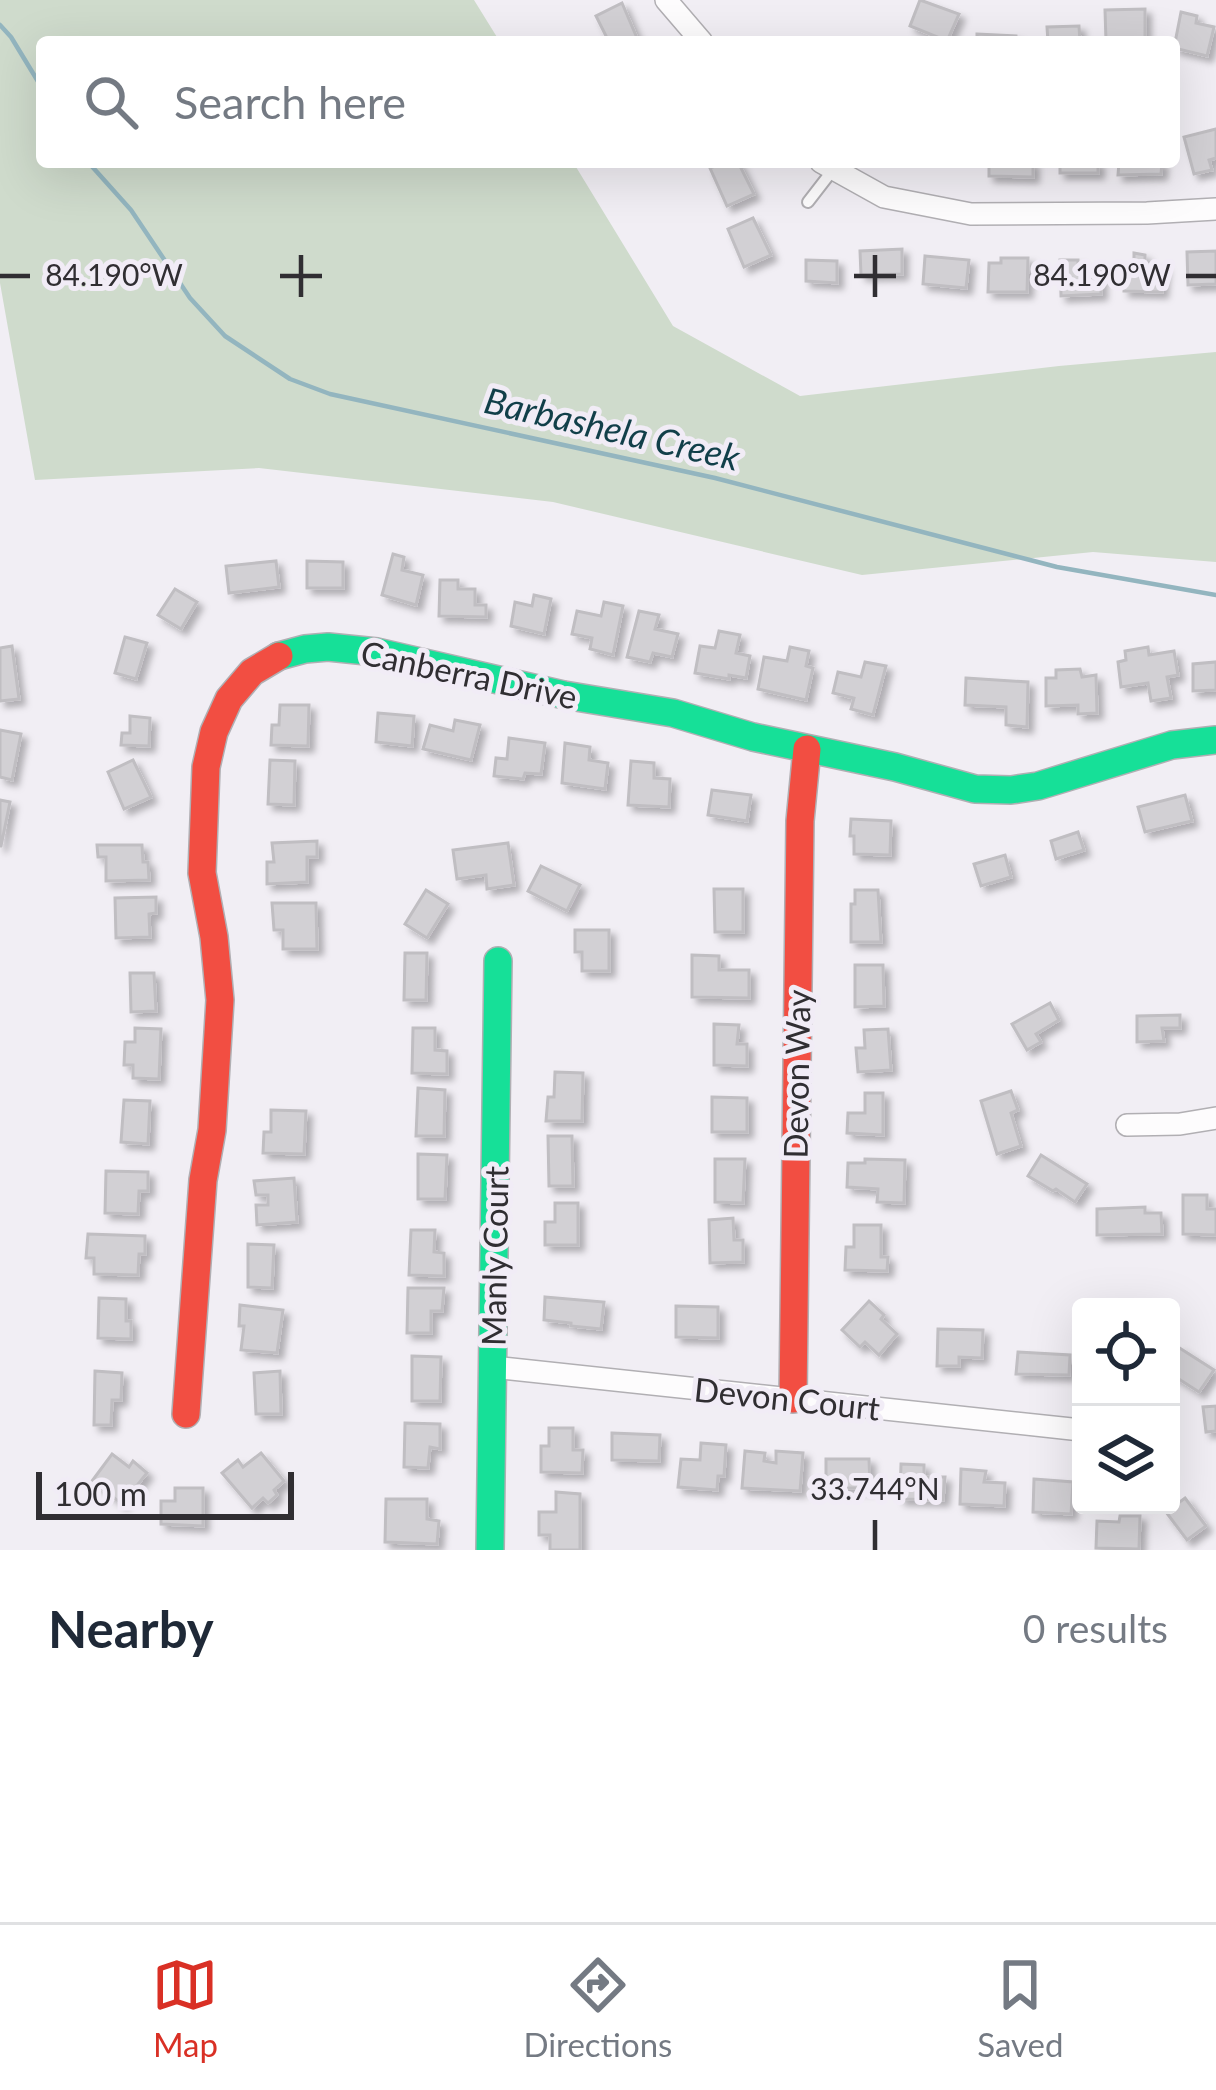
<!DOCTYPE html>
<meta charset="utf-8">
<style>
:root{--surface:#fff;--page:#f2f2f3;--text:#1f2937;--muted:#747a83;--line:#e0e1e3;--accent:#d93025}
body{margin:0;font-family:Lato,sans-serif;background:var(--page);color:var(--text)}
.controls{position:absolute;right:36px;bottom:36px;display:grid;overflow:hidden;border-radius:12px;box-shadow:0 12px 48px #0002}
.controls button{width:108px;height:108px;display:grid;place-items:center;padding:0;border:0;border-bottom:3px solid var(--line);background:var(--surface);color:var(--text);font:60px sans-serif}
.scale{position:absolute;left:36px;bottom:30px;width:258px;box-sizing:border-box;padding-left:12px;border:6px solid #302e32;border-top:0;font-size:33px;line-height:42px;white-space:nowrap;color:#302e32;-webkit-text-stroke:9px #f1ecf6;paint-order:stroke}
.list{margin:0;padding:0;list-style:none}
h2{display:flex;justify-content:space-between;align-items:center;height:156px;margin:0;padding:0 48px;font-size:51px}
h2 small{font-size:39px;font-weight:400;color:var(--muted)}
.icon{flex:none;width:66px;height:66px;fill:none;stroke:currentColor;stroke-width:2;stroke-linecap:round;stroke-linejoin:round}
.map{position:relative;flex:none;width:1216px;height:1550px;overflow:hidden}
.search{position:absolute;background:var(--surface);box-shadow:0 12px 48px #0002;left:36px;right:36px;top:36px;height:132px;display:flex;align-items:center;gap:30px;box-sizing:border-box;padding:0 42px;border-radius:12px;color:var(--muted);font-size:45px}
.sheet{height:372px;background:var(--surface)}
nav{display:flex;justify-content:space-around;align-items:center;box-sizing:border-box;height:168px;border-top:3px solid var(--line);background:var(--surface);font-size:33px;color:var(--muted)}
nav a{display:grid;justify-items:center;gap:6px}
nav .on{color:var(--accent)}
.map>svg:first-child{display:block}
</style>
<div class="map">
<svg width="1216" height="1550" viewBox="0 0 1216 1550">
<defs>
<filter id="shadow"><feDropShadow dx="5.5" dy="5.5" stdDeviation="3" flood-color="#0004"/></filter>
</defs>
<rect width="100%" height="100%" fill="#f1eef4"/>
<!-- green -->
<path fill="#cfdbcc" d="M0 0H474L500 42H42V162H573L673 326 800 396 1059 366 1216 352V562L1093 552 862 575 553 502 259 468 35 480 0 283Z"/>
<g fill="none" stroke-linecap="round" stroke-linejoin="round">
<!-- stream -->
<g stroke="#93b5bf" stroke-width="4.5">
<path d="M0 25 11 37 42 88"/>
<path d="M88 162 131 210 190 298 225 336 290 379 330 394 715 478 1057 567 1216 595"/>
</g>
</g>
<!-- building -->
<g fill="#d2d0d4" stroke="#c0bec2" stroke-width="3" filter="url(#shadow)">
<path d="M920 0 959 14 947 41 910 26Z"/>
<path d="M622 3 637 38 629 42H609L596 16Z"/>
<path d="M1145 9V40L1106 41 1105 10Z"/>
<path d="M1181 12 1197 16 1196 23 1214 27 1207 56 1174 48Z"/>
<path d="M1079 26 1080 42H1048L1047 27Z"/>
<path d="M977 34 1016 36V42H977Z"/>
<path d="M1216 129V158L1209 160 1212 170 1194 174 1184 137Z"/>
<path d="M724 162H738L754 194 727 206 710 168Z"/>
<path d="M989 162H1033V177L989 176Z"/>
<rect x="1060" y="162" width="38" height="11"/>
<path d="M1119 162H1162L1161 174 1118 175Z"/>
<path d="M753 218 771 255 744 267 728 229Z"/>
<path d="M902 249V274L861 275 860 251Z"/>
<path d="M1216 251V284L1188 285 1187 252Z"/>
<path d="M1134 253 1145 255V265L1164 266 1162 292 1124 291 1125 265 1134 266Z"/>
<path d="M925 256 969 260 966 288 923 284Z"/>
<path d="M1001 258H1028L1027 292H988L989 263H1001Z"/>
<path d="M806 260 837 261V283L806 281Z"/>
<path d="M1060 260H1078V266H1101V294L1061 296Z"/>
<path d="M393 554 404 557 402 570 423 575 416 605 382 595Z"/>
<path d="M276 561 279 587 229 593 226 566Z"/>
<path d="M307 561 343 562V588H307Z"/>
<path d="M440 580H458V589H475V605H486V617L439 616Z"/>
<path d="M175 589 197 602 181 629 158 615Z"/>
<path d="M534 595 551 599 544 634 511 626 515 602 532 606Z"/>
<path d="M604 602 623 606 613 655 590 649 592 638 572 634 577 611 601 616Z"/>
<path d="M639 611 659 615 655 629 678 634 672 657 653 653 650 662 627 657Z"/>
<path d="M719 631 740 635 736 653 750 656 746 678 729 675V679L695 673 700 646 715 648Z"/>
<path d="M125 637 147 643 136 679 115 673Z"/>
<path d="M12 646 19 699 0 701V648Z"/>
<path d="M790 647 809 651 806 666 813 668 806 700 758 689 764 657 787 661Z"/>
<path d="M1148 647 1149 655 1174 651 1178 675 1167 677 1171 698 1151 701 1148 683 1121 687 1118 662 1126 660 1125 651Z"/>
<path d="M865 662 886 666 873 715 851 709 854 698 833 693 838 672 861 677Z"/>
<path d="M1216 662V690L1193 691V664Z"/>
<path d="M1080 669 1082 677 1096 675 1097 713 1078 714V705L1046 706V678H1056V670Z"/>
<path d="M966 678 1028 682 1027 727 1006 725V707L965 705Z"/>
<path d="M280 705H309L308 746 271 745 272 725H279Z"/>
<path d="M378 713 414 716 412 746 376 742Z"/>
<path d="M130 716 150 718 149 746 121 745 122 733H130Z"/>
<path d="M455 720 480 725 471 760 423 749 430 725 453 731Z"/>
<path d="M0 730 21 734 12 780 0 777Z"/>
<path d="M509 738 545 743 541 774 525 773 523 779 494 776 496 758 507 759Z"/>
<path d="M565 743 590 747 589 760 608 763 605 789 562 783Z"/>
<path d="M133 760 151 797 124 809 108 772Z"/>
<path d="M270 760 295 761 294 805 268 804Z"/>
<path d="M631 761 654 763V778L670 779 669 807 628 805Z"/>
<path d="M712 790 751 795 747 821 708 815Z"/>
<path d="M1185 795 1192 821 1145 832 1138 807Z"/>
<path d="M0 800 10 802 1 846H0Z"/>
<path d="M851 819 891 821 890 855 854 854V836H850Z"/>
<path d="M1078 832 1084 850 1056 859 1051 841Z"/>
<path d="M317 841V857H307V882L267 884V862H274L272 843Z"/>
<path d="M508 843 514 885 487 889 486 875 457 879 453 850Z"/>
<path d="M97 845H142L143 862H148L149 880 106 881V857H98Z"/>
<path d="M1005 855 1011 877 981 886 974 864Z"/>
<path d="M541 866 580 885 567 911 528 891Z"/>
<path d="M714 889H743V932H715Z"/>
<path d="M426 890 448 904 427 938 405 924Z"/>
<path d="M855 890H878L881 942H851V904H855Z"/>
<path d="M156 897V913L149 914 150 937 116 938 115 898Z"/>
<path d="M272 903H316L317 949H283V930H274Z"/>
<path d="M575 930H609V971H582V952H575Z"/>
<path d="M405 953H427L426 1000H404Z"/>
<path d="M692 955 719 956V970H749V998L692 997Z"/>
<path d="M855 965H883L884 1006 855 1007Z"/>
<path d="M130 973H154L156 1011 131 1012Z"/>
<path d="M1050 1003 1059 1020 1036 1034 1041 1042 1027 1050 1012 1024Z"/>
<path d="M1180 1015V1028H1162L1164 1041 1137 1042V1016Z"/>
<path d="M714 1024 739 1025 737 1044H747V1066L714 1065Z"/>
<path d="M135 1028 161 1029 159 1079 133 1078V1065H124L125 1042H135Z"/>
<path d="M413 1028H435V1050L447 1051V1074L412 1073Z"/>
<path d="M888 1029 891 1070 858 1072 856 1048H865L864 1030Z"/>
<path d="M555 1072 583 1073 582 1121H546L548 1097H554Z"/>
<path d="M418 1088 445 1090 444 1136H416Z"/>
<path d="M1011 1091 1018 1110 1011 1113 1021 1146 997 1154 981 1101Z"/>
<path d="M865 1093H883V1135L847 1133 848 1113H865Z"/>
<path d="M712 1097 747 1098V1132H712Z"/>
<path d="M124 1100 150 1101 148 1144 121 1142Z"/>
<path d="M271 1110 306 1111 304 1154 263 1153 264 1132H271Z"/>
<path d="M548 1136H572L573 1186H549Z"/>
<path d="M418 1154 447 1155 445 1199H418Z"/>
<path d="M1041 1155 1087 1184 1075 1202 1056 1189 1053 1191 1028 1176Z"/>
<path d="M715 1159H745L743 1203 715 1202Z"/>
<path d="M865 1159 905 1160 904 1203 877 1202 878 1189 847 1187 848 1163H865Z"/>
<path d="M106 1171 148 1172V1191H139L138 1214 105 1213Z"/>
<path d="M294 1178 297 1222 257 1225 256 1205H268V1195H256L254 1181Z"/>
<path d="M1183 1195H1207V1209H1216V1235L1183 1234Z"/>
<path d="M555 1203H578V1245H545V1222H555Z"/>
<path d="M1145 1207V1213H1161L1162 1234 1097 1235V1209Z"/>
<path d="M733 1218 734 1240H743V1262L710 1263 709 1220Z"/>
<path d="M854 1225H881V1257H888L887 1271 845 1270 846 1247H854Z"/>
<path d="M411 1230H435L434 1252 444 1253V1276L409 1275Z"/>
<path d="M88 1234 145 1236V1254H139L138 1275 94 1274V1258H86Z"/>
<path d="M248 1244 274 1245 272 1288 248 1287Z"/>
<path d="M408 1288H444L442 1311H431V1333H407Z"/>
<path d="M545 1297 604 1302 601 1329 571 1326V1323L544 1320Z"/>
<path d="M99 1298 126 1299V1321H131V1339L98 1338Z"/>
<path d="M869 1301 884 1315 881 1319 897 1334 879 1355 865 1342 860 1347 842 1330Z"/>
<path d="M240 1305 283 1310 277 1353 241 1350 244 1326H239Z"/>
<path d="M676 1306 718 1307V1338L676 1337Z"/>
<path d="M938 1329 983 1330 982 1358 959 1357V1366H937Z"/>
<path d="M1178 1347 1214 1370 1199 1392 1171 1374V1358Z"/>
<path d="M1018 1352 1070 1355 1069 1375 1016 1374Z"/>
<path d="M412 1356 441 1357 440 1401H412Z"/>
<path d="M95 1371 122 1373 121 1400H112L111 1425H94Z"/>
<path d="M280 1371 281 1414H256L254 1373Z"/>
<path d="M1216 1406V1431L1206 1432 1203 1407Z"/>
<path d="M405 1423 440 1424V1449L430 1447 428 1468 404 1467Z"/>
<path d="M549 1428H573V1450H583L582 1473 541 1472V1446H549Z"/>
<path d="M612 1433 660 1435 659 1461 612 1460Z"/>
<path d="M701 1443 726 1445 724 1476H718L717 1490 678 1487 681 1459 700 1460Z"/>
<path d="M745 1451 765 1453 764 1461 776 1463V1451L803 1453 800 1491 742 1488Z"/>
<path d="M261 1453 284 1481 274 1490 277 1495 268 1503 263 1498 252 1508 222 1473 238 1460 243 1467Z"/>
<path d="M112 1454 129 1467 133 1461 147 1473 122 1504 92 1481Z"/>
<path d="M826 1459H869L870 1488H826Z"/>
<path d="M901 1464 924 1465V1477H945L943 1500 900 1499Z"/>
<path d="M961 1469 986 1471 984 1482 1005 1483 1004 1506 960 1504Z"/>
<path d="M1034 1479 1073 1482 1071 1514 1033 1512Z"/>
<path d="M175 1488H203V1526L161 1524V1501H175Z"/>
<path d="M556 1492 580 1494V1550H550V1535H539V1512H556Z"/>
<path d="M1185 1498 1206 1526 1187 1540 1166 1512Z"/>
<path d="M386 1499H427V1519L439 1521 437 1544 385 1542Z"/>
<path d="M1120 1516H1140L1139 1549 1096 1548 1097 1521 1119 1522Z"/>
</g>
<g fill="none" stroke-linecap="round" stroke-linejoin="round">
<!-- lane casing -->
<g stroke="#b1afb3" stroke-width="14">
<path id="lane" d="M808 202 832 171"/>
</g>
<!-- street casing -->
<g stroke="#b1afb3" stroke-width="24">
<g id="street">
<path d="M666 0 702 42"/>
<path d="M821 162 884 197 971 214 1147 213 1216 209"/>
<path d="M1127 1125 1180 1124 1216 1118"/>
<path d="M493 1367 1081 1430"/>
</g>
</g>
<!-- fast casing -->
<g stroke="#b1afb3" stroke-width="30">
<g id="fast">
<path d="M279 656 305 649 328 647 377 652 564 695 673 713 753 737 895 767 975 789 1011 790 1038 786 1172 745 1216 740"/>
<path d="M490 1550 498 961"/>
</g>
</g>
<!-- jam casing -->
<g stroke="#b1afb3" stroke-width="30">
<g id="jam">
<path d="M793 1399 800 821 807 749"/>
<path d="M186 1414 203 1180 212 1130 220 1000 214 937 202 873 206 767 214 732 229 699 252 672 279 656"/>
</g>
</g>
<!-- lane -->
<use href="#lane" stroke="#fdfcfd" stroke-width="10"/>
<!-- street -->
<use href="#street" stroke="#fdfcfd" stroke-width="21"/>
<!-- fast -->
<use href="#fast" stroke="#16e098" stroke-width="27"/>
<!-- jam -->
<use href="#jam" stroke="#f24e42" stroke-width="27"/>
</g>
<!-- ticks -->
<path fill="none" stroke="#302e32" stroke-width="4.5" d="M301 255V297M875 255V297M0 276H30M280 276H322M854 276H896M1186 276H1216M875 1520V1550"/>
<g text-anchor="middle" stroke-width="10" stroke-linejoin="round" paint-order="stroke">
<!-- street labels -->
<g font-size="33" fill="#302e32" stroke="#f1ecf6">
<text transform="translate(469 675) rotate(12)" y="12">Canberra Drive</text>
<text transform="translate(797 1074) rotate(-89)" y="12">Devon Way</text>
<text transform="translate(495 1256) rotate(-89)" y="12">Manly Court</text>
<text transform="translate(787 1399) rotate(6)" y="12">Devon Court</text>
</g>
<!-- water labels -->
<g font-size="36" font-style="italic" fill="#113f49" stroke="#f1ecf6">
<text transform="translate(612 429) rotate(13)" y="13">Barbashela Creek</text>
</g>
</g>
<g font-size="30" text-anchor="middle" fill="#302e32" stroke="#f1ecf6" stroke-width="10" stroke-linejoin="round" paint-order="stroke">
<text x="1102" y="286">84.190°W</text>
<text x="114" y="286">84.190°W</text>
<text x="875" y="1500">33.744°N</text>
</g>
</svg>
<div class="controls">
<button><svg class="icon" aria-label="locate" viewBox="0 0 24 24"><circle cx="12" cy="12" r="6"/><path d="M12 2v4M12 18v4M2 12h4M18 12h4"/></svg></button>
<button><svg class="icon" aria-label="layers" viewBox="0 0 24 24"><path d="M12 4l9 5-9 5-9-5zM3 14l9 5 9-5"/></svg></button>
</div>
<div class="scale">100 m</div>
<div class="search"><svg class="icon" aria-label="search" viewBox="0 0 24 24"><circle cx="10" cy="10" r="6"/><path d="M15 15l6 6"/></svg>Search here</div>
</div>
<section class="sheet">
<h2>Nearby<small>0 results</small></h2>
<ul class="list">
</ul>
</section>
<nav>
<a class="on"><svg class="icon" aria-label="map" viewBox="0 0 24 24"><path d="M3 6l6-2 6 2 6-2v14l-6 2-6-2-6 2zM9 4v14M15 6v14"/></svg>Map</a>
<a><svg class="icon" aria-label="directions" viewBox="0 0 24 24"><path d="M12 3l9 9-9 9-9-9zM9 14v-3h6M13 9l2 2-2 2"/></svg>Directions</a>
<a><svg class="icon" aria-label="saved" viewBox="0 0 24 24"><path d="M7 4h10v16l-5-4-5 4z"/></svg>Saved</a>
</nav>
